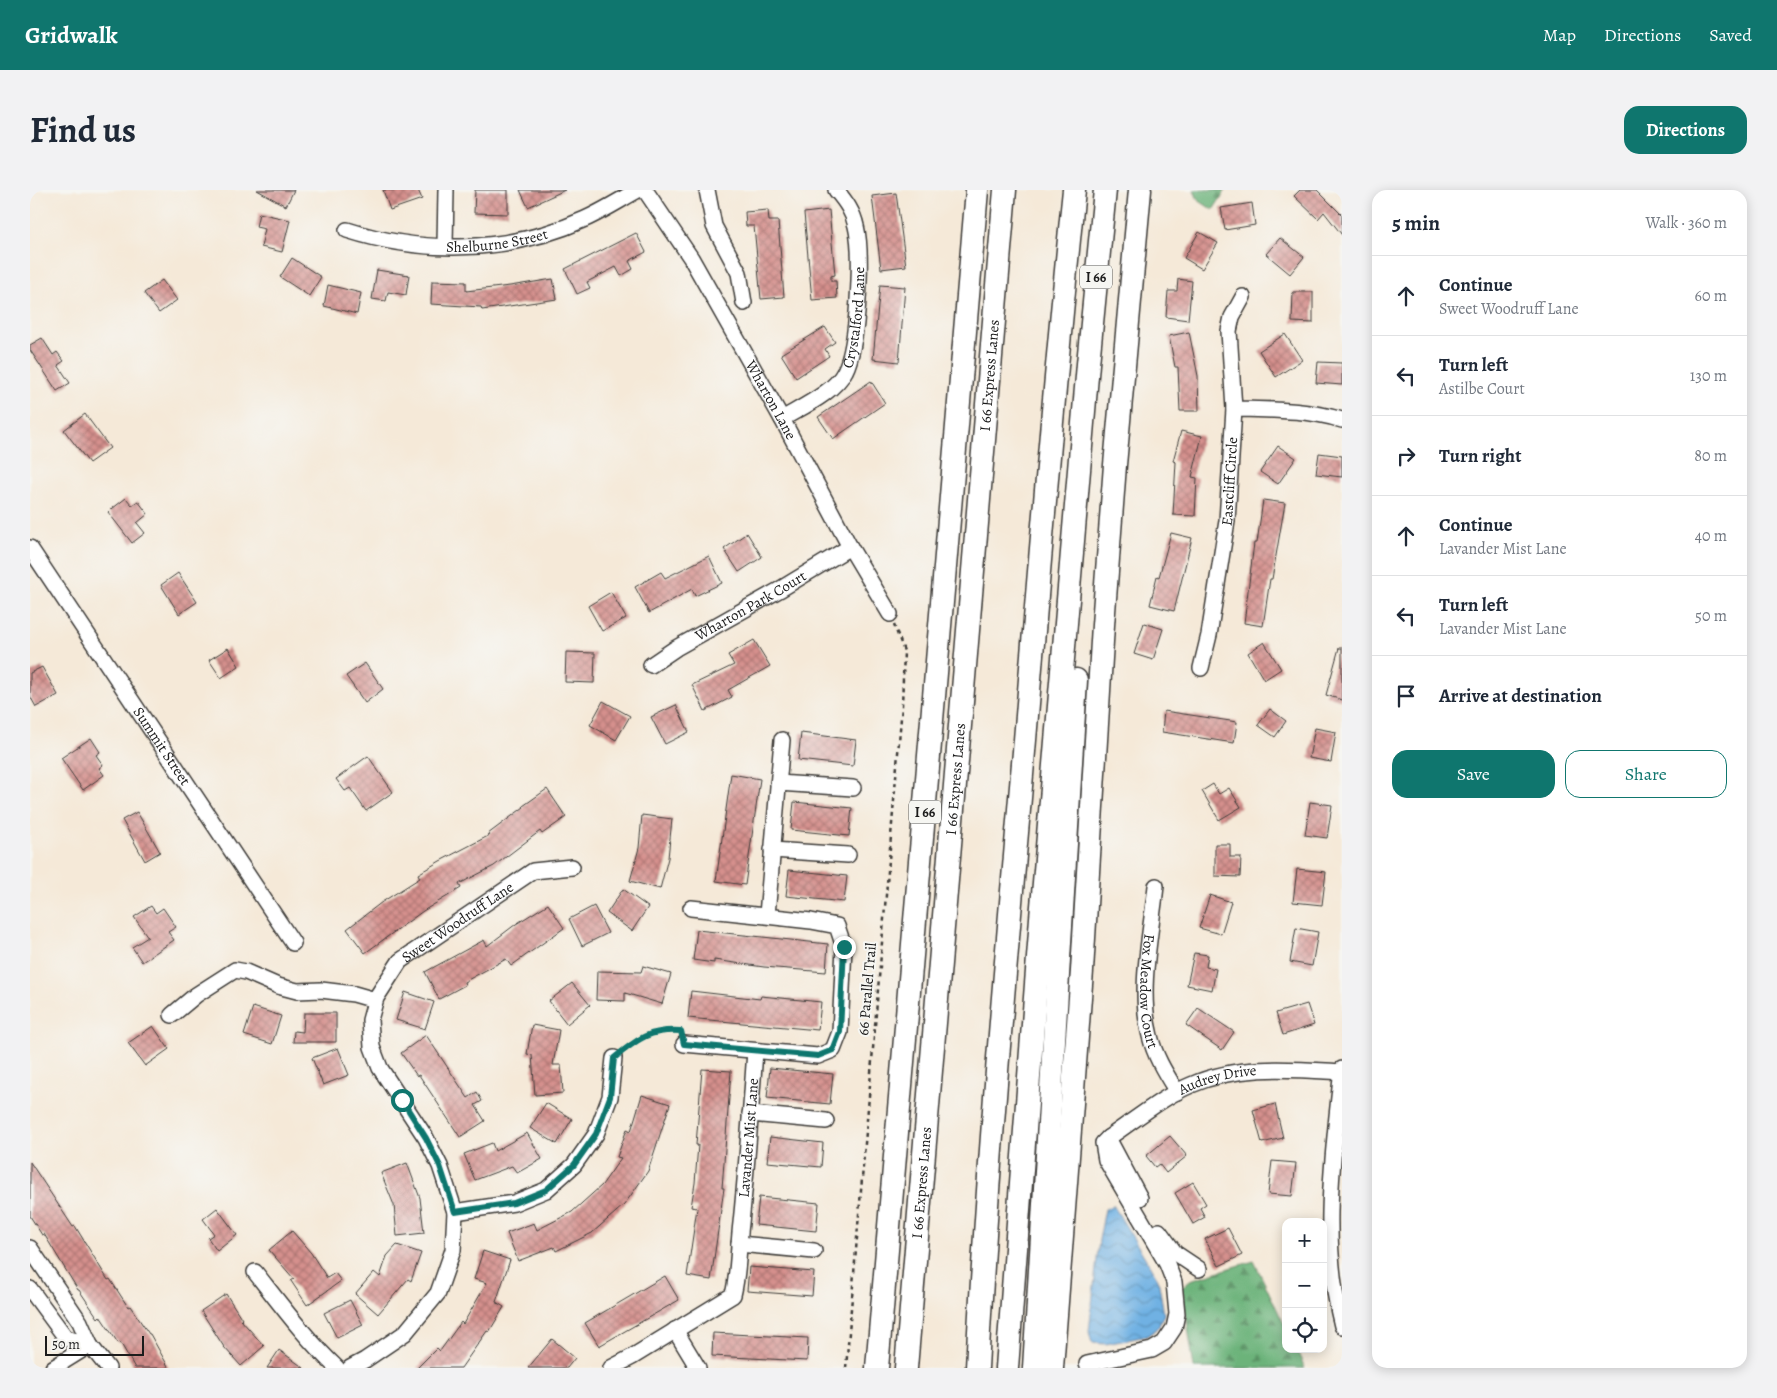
<!DOCTYPE html>
<meta charset="utf-8">
<style>
:root{--surface:#fff;--page:#f2f2f3;--text:#1f2937;--muted:#747a83;--line:#e0e1e3;--accent:#0f766e}
body{margin:0;font-family:Alegreya,serif;background:var(--page);color:var(--text)}
.controls{position:absolute;right:15px;bottom:15px;display:grid;overflow:hidden;border-radius:10px;box-shadow:0 2px 12px #0003}
.controls button{width:45px;height:45px;display:grid;place-items:center;padding:0;border:0;border-bottom:1px solid var(--line);background:var(--surface);color:var(--text);font:25px sans-serif}
.scale{position:absolute;left:15px;bottom:12px;width:99px;box-sizing:border-box;padding-left:5px;border:2px solid #1c1c1c;border-top:0;font-size:14px;line-height:18px;white-space:nowrap;color:#1c1c1c;-webkit-text-stroke:4px #f6f6f2;paint-order:stroke}
.stop{position:absolute;width:15px;height:15px;margin:-11px;border:4px solid #0f766e;border-radius:50%;background:#fff}
.stop.end{background:#0f766e;border-color:#fff;box-shadow:0 1px 5px #0008}
.list{margin:0;padding:0;list-style:none}
h2{display:flex;justify-content:space-between;align-items:center;height:65px;margin:0;padding:0 20px;font-size:21px}
h2 small{font-size:16px;font-weight:400;color:var(--muted)}
.list li{display:grid;grid-template-columns:32px 1fr auto;gap:15px;align-items:center;box-sizing:border-box;height:80px;padding:0 20px;border-top:1px solid var(--line)}
.list b{display:block;font-size:19px;white-space:nowrap}
.list p{margin:0;font-size:16px;white-space:nowrap;color:var(--muted)}
.list em{font-size:16px;font-style:normal;color:var(--muted)}
.actions{display:flex;gap:10px;padding:15px 20px}
.actions a{flex:1;padding:11px 0;border:1px solid var(--accent);border-radius:15px;text-align:center;font-size:18px;color:var(--accent)}
.actions .main{background:var(--accent);color:#fff}
.icon{flex:none;width:28px;height:28px;fill:none;stroke:currentColor;stroke-width:2;stroke-linecap:round;stroke-linejoin:round}
.map{position:relative;flex:none;width:1312px;height:1178px;overflow:hidden;border-radius:15px}
header{display:flex;align-items:center;gap:30px;box-sizing:border-box;height:70px;padding:0 25px;background:var(--accent);color:#fff}
header strong{font-size:24px}
nav{display:flex;gap:28px;margin-inline-start:auto;font-size:18px}
.intro{display:flex;align-items:center;justify-content:space-between;box-sizing:border-box;height:120px;padding:0 30px}
h1{margin:0;font-size:35px}
.button{padding:12px 22px;border-radius:15px;background:var(--accent);color:#fff;font-size:18px;font-weight:700}
main{display:flex;gap:30px;padding:0 30px}
aside{flex:1;background:var(--surface);border-radius:15px;box-shadow:0 2px 12px #0003}
.map>svg:first-child{display:block}
</style>
<header>
<strong>Gridwalk</strong>
<nav><a>Map</a><a>Directions</a><a>Saved</a></nav>
</header>
<div class="intro"><h1>Find us</h1><a class="button">Directions</a></div>
<main>
<div class="map">
<svg width="1312" height="1178" viewBox="0 0 1312 1178">
<defs>
<pattern id="forest-firs" width="22" height="20" patternUnits="userSpaceOnUse" patternTransform="scale(1.25)"><rect width="22" height="20" fill="#6cb37a"/><path d="M5 1l3.5 6h-7zM16 11l3.5 6h-7z" fill="#589163"/></pattern>
<pattern id="water-waves" width="16" height="10" patternUnits="userSpaceOnUse" patternTransform="scale(1.25)"><rect width="16" height="10" fill="#6fb1e3"/><path d="M0 5q4-4 8 0t8 0" fill="none" stroke="#5a8fb7"/></pattern>
<pattern id="building-cross-hatch" width="8" height="8" patternUnits="userSpaceOnUse" patternTransform="scale(1.25)"><rect width="8" height="8" fill="#d5908d"/><path d="M0 0l8 8M0 8l8-8" fill="none" stroke="#ac7572"/></pattern>
</defs>
<rect width="100%" height="100%" fill="#f6f6f2"/>
<filter id="ink" filterUnits="userSpaceOnUse"><feTurbulence type="fractalNoise" baseFrequency=".02" numOctaves="2"/><feDisplacementMap in="SourceGraphic" scale="10" xChannelSelector="R" yChannelSelector="G"/><feConvolveMatrix kernelMatrix="1 2 1 2 8 2 1 2 1" color-interpolation-filters="sRGB"/></filter>
<filter id="wash" filterUnits="userSpaceOnUse"><feTurbulence type="fractalNoise" baseFrequency=".0096" numOctaves="4" result="noise"/><feDisplacementMap in="SourceGraphic" scale="20" xChannelSelector="R" yChannelSelector="G"/><feGaussianBlur stdDeviation="1.12" result="paint"/><feColorMatrix in="noise" values="0 0 0 0 0 0 0 0 0 0 0 0 0 0 0 0 0 1.4 0 .05"/><feComposite in="paint" operator="in"/></filter>
<g filter="url(#wash)">
<rect width="100%" height="100%" fill="#f5e9d8"/>
<!-- forest -->
<g fill="url(#forest-firs)" stroke="#44684b">
<path d="M1164 0H1196L1183 20 1168 10Z"/>
<path d="M1224 1071 1256 1138V1159H1266L1275 1178H1164L1152 1097 1160 1090Z"/>
</g>
<!-- water -->
<path fill="url(#water-waves)" stroke="#466680" d="M1083 1015 1128 1089 1134 1124 1128 1138 1117 1146 1076 1154 1062 1153 1059 1142 1069 1050 1075 1019Z"/>
<g id="blocks">
<!-- building -->
<g fill="url(#building-cross-hatch)">
<path d="M227 0H264L256 16Z"/>
<path d="M353 0H388L392 9 360 20Z"/>
<path d="M445 0H478V24L444 23Z"/>
<path d="M490 0H535L498 17Z"/>
<path d="M1270 0H1287L1312 25V45L1294 22 1288 29 1264 6Z"/>
<path d="M866 3 876 76 851 79 842 6Z"/>
<path d="M1222 13 1225 35 1195 40 1191 18Z"/>
<path d="M738 20 739 31H748L754 107 731 109 724 36H716L715 22Z"/>
<path d="M799 20 805 85 801 86V91H806L807 108 782 110 774 23Z"/>
<path d="M229 23 260 30 252 62 231 57 235 39 226 37Z"/>
<path d="M1169 42 1188 53 1172 79 1154 68Z"/>
<path d="M606 43 616 62 599 71 603 79 591 86 586 77 557 92 560 98 547 104 535 79Z"/>
<path d="M1250 48 1274 67 1260 84 1236 64Z"/>
<path d="M262 68 291 87 279 106 250 87Z"/>
<path d="M347 80 379 85 376 105 358 102 356 111 342 109Z"/>
<path d="M523 89 527 109 452 120 451 117 401 114 402 91 436 92V101L480 96Z"/>
<path d="M1148 89 1162 91 1158 130 1136 127 1138 101H1147Z"/>
<path d="M132 90 147 110 129 123 114 103Z"/>
<path d="M298 95 331 103 327 124 294 116Z"/>
<path d="M850 95 875 97 869 172 843 169Z"/>
<path d="M1263 102H1283V133L1262 132Z"/>
<path d="M795 137 805 152 795 159 799 166 766 188 751 164Z"/>
<path d="M1159 142 1168 186 1169 221H1150L1148 177H1145L1139 146Z"/>
<path d="M1255 144 1272 170 1246 187 1229 161Z"/>
<path d="M12 148 23 165 27 162 34 171 28 175 40 193 27 201 0 160V155Z"/>
<path d="M1288 172 1312 173V195L1286 193Z"/>
<path d="M841 191 855 213 803 249 788 227Z"/>
<path d="M55 224 80 258 59 273 34 240Z"/>
<path d="M1151 241 1172 246 1162 287 1167 288 1165 326 1143 325 1146 272 1143 271Z"/>
<path d="M1248 256 1266 268 1248 294 1230 282Z"/>
<path d="M1289 263 1312 266V287L1286 284Z"/>
<path d="M96 308 102 315 108 311 118 324 107 333 115 343 102 353 78 322Z"/>
<path d="M1233 310 1255 313 1242 389H1240L1233 436 1214 433 1224 353H1227Z"/>
<path d="M717 343 732 367 709 382 694 359Z"/>
<path d="M1141 343 1162 348 1144 421 1120 415 1127 386 1129 387Z"/>
<path d="M679 366 692 393 665 406 662 399 619 423 605 397 631 382 635 388Z"/>
<path d="M148 383 167 412 149 424 131 395Z"/>
<path d="M581 402 596 428 572 441 558 416Z"/>
<path d="M1114 433 1133 439 1123 470 1104 464Z"/>
<path d="M724 450 740 476 698 500 702 507 675 521 662 495 704 475 698 465Z"/>
<path d="M1234 452 1251 479 1234 490 1218 463Z"/>
<path d="M198 458 209 476 191 488 179 470Z"/>
<path d="M1309 458H1312V510L1296 505Z"/>
<path d="M536 462 565 463 564 493 535 492Z"/>
<path d="M335 473 353 499 335 513 316 486Z"/>
<path d="M12 477 28 505 6 517 0 506V483Z"/>
<path d="M573 511 600 526 586 550 560 535Z"/>
<path d="M646 515 659 542 635 554 621 527Z"/>
<path d="M1240 519 1256 531 1245 547 1228 535Z"/>
<path d="M1134 521 1207 532 1204 553 1132 542Z"/>
<path d="M1285 538 1306 542 1301 572 1279 568Z"/>
<path d="M771 543 826 550 823 576 768 570Z"/>
<path d="M61 548 70 562 66 565 73 575 69 578 74 585 53 600 31 568Z"/>
<path d="M338 566 363 602 336 621 320 598 315 601 306 589Z"/>
<path d="M701 584 730 589 715 695 686 691Z"/>
<path d="M1183 594 1189 604 1199 598 1211 617 1189 630 1172 601Z"/>
<path d="M517 599 536 627 512 644 510 641 464 676 429 694 431 698 393 721 335 763 317 739 352 712 390 688 388 684 410 671 460 645 458 644 494 617 493 616Z"/>
<path d="M764 612 822 618 819 646 761 640Z"/>
<path d="M1280 612 1302 615 1297 648 1275 645Z"/>
<path d="M107 622 130 662 115 671 92 630Z"/>
<path d="M612 625 642 629 638 668 630 699 600 691 609 658Z"/>
<path d="M1185 654H1200V667H1211L1210 687 1185 686Z"/>
<path d="M1267 679 1296 682 1292 715 1263 712Z"/>
<path d="M759 680 817 686 814 712 756 706Z"/>
<path d="M593 699 618 717 602 741 577 723Z"/>
<path d="M1180 705 1201 712 1191 744 1169 738Z"/>
<path d="M518 714 534 738 481 776 476 769 434 792 435 795 409 809 395 782 454 750 457 756 486 734Z"/>
<path d="M121 716 126 723 133 718 146 737 138 742 144 750 112 772 102 757 118 747 104 727Z"/>
<path d="M564 716 578 743 552 756 539 729Z"/>
<path d="M1266 738 1288 742 1282 776 1260 772Z"/>
<path d="M667 740 798 754 796 782 734 777 684 770V773L663 770Z"/>
<path d="M1164 763 1178 765 1176 777 1186 779 1182 800 1157 795Z"/>
<path d="M613 776 641 784 632 814 595 803V811L566 810 567 781 611 782Z"/>
<path d="M542 793 560 815 537 834 519 811Z"/>
<path d="M661 801 730 809 731 806 791 812 788 840 658 828Z"/>
<path d="M375 802 404 812 395 839 366 830Z"/>
<path d="M1277 814 1284 835 1253 845 1246 823Z"/>
<path d="M223 817 251 826 242 854 214 845Z"/>
<path d="M1168 818 1204 842 1192 860 1156 835Z"/>
<path d="M274 823H306V852H263L264 841 273 842Z"/>
<path d="M502 835 529 840 523 875H531L533 903 505 905 502 865 497 864Z"/>
<path d="M123 836 139 859 115 876 98 853Z"/>
<path d="M396 845 438 908 447 902 452 911 445 915 455 931 430 947 389 885 387 886 371 863Z"/>
<path d="M308 858 319 885 293 895 282 868Z"/>
<path d="M740 878 803 884 800 914 737 908Z"/>
<path d="M672 879 701 881 692 998H694L681 1090 657 1086 667 1018 661 1017 665 993 668 955H666Z"/>
<path d="M612 905 640 914 618 981 594 1015 562 1043 526 1061 524 1057 488 1071 477 1043 504 1033 507 1040 542 1022 572 995 591 968 587 967 597 939 601 941Z"/>
<path d="M516 913 542 929 527 954 500 938Z"/>
<path d="M1245 914 1253 948 1232 953 1223 920Z"/>
<path d="M497 943 512 969 487 983 482 976 445 990 434 964 462 953 465 961Z"/>
<path d="M1140 946 1157 966 1136 983 1129 974 1125 977 1116 966Z"/>
<path d="M740 947 793 953 791 977 737 972Z"/>
<path d="M1242 971 1266 973 1262 1006 1238 1004Z"/>
<path d="M0 972 43 1037 45 1036 78 1090 80 1089 98 1117 100 1116 119 1144H120L139 1178H105L90 1152 88 1153 70 1126 68 1128 49 1100H48L14 1044 12 1045 0 1026Z"/>
<path d="M377 973 390 1008 394 1043 367 1046 364 1015 351 983Z"/>
<path d="M1163 992 1176 1014 1170 1018 1175 1027 1163 1034 1145 1003Z"/>
<path d="M729 1007 789 1013 786 1041 726 1035Z"/>
<path d="M187 1018 207 1045 187 1061 178 1048 184 1044 173 1029Z"/>
<path d="M1198 1038 1212 1065 1189 1076 1175 1049Z"/>
<path d="M262 1041 281 1063 297 1088 305 1083 311 1091 277 1115 261 1091 264 1089 239 1060Z"/>
<path d="M367 1055 391 1063 381 1091 378 1089 348 1124 325 1104 344 1082 350 1087 357 1066Z"/>
<path d="M453 1061 480 1070 466 1112 474 1117 459 1142 457 1141 431 1178H387L407 1158 410 1161 431 1132 433 1134 457 1093 444 1089Z"/>
<path d="M719 1077 784 1082 782 1106 717 1101Z"/>
<path d="M635 1086 649 1110 569 1156 555 1133Z"/>
<path d="M196 1104 212 1129 211 1130 234 1156 211 1176 194 1157 171 1121Z"/>
<path d="M320 1110 333 1135 307 1148 294 1123Z"/>
<path d="M683 1143 778 1148 777 1171 682 1166Z"/>
<path d="M522 1149 545 1168 537 1178H498Z"/>
<path d="M249 1160 274 1178H237Z"/>
</g>
</g>
</g>
<g filter="url(#ink)">
<use href="#blocks" fill-opacity="0" stroke="#3d3b38" stroke-width="1"/>
<g fill="none" stroke-linecap="round" stroke-linejoin="round">
<!-- minor casing -->
<g stroke="#3d3b38" stroke-width="18">
<g id="minor">
<path id="s1" d="M615 0 661 68 752 229 820 357 860 424"/>
<path d="M677 0 684 36 709 83 714 113"/>
<path id="s2" d="M317 40C395 65 480 63 555 29 573 21 590 10 608 0"/>
<path d="M415 55 416 0"/>
<path d="M1204 219C1240 220 1277 219 1312 230"/>
<path id="s3" d="M752 229C772 217 805 202 815 181 828 156 833 64 826 36 823 22 816 12 806 0"/>
<path id="s4" d="M0 358 263 753"/>
<path id="s5" d="M621 475 646 458 749 400 820 357"/>
<path id="s6" d="M1171 478 1179 445 1197 331 1204 219 1199 141 1202 127 1213 107"/>
<path d="M748 593 823 598"/>
<path d="M742 660 818 665"/>
<path id="s7" d="M1126 696C1121 743 1108 801 1120 846 1125 867 1136 884 1147 902"/>
<path d="M737 725 752 550"/>
<path d="M142 825 166 805 205 780 216 782 248 796 267 801 291 800 324 804 345 810"/>
<path d="M654 854 788 866 803 860 810 842 814 757 807 736 781 731 661 718"/>
<path d="M1312 879C1303 967 1290 1049 1312 1136"/>
<path d="M720 924 796 931"/>
<path d="M1078 948 1110 1008"/>
<path d="M425 1022 484 1013 516 1000 544 975 566 944 580 907 584 868"/>
<path d="M1129 1041 1145 1063 1169 1079"/>
<path d="M709 1054 784 1061"/>
<path d="M0 1058 50 1132 60 1155 36 1148 0 1099"/>
<path d="M225 1082C251 1115 276 1149 307 1178"/>
<path d="M645 1140 668 1178"/>
<path id="s8" d="M1057 1174 1122 1160 1134 1153 1144 1138 1147 1124 1144 1092 1137 1074 1076 970 1073 953 1078 948C1105 930 1132 907 1161 895 1209 874 1261 879 1312 882"/>
<path d="M23 1178 60 1155 78 1178"/>
<path id="s9" d="M320 1178 335 1170 375 1143 408 1103 423 1060 425 1022 410 976 396 948 350 878 342 857 340 830 346 808 370 771 503 681 542 677"/>
<path id="s10" d="M581 1178 602 1167 703 1105C709 1081 708 1057 711 1033 717 975 721 918 725 861"/>
</g>
</g>
<!-- highway casing -->
<g stroke="#3d3b38" stroke-width="25">
<g id="highway">
<path d="M847 1178 947 0"/>
<path id="s11" d="M876 1178 975 0"/>
<path d="M947 1178C958 968 977 759 995 550 1010 367 1025 183 1044 0"/>
<path d="M977 1178 1011 728 1058 174 1075 0"/>
<path d="M1004 1178 1046 490"/>
<path d="M1022 1178 1052 781 1073 435 1085 275 1110 0"/>
</g>
</g>
<!-- path -->
<g stroke="#3d3b38" stroke-width="2.5" stroke-dasharray="4 4" stroke-linecap="butt">
<path d="M593 861C613 846 624 840 650 841"/>
<path d="M816 1178 872 516 874 461 864 435"/>
</g>
<!-- minor -->
<use href="#minor" stroke="#fff" stroke-width="15"/>
<!-- highway -->
<use href="#highway" stroke="#fff" stroke-width="22"/>
</g>
</g>
<g fill="none" stroke-linecap="round" stroke-linejoin="round" filter="url(#ink)">
<!-- route -->
<path stroke="#0f766e" stroke-width="6" d="M372 910 396 948 410 976 425 1022 484 1013 516 1000 544 975 566 944 580 907 584 868C608 849 619 839 651 841L654 854 788 866 803 860 810 842 814 757"/>
</g>
<g text-anchor="middle" stroke-width="4" stroke-linejoin="round" paint-order="stroke">
<!-- shield labels -->
<g fill="#f6f6f2" stroke="#5d5d5c" stroke-width="1">
<rect x="1050" y="75.5" width="32" height="23" rx="4"/>
<rect x="879" y="610.5" width="32" height="23" rx="4"/>
</g>
<g font-size="14" font-weight="bold" fill="#1c1c1c">
<text x="1066" y="92">I 66</text>
<text x="895" y="627">I 66</text>
</g>
<!-- street labels -->
<g font-size="15" fill="#1c1c1c" stroke="#f6f6f2">
<text dy="5" stroke="none"><textPath href="#s2" startOffset="152">Shelburne Street</textPath></text>
<text dy="5" stroke="none"><textPath href="#s3" startOffset="135">Crystalford Lane</textPath></text>
<text dy="5" stroke="none"><textPath href="#s11" startOffset="996">I 66 Express Lanes</textPath></text>
<text dy="5" stroke="none"><textPath href="#s1" startOffset="245">Wharton Lane</textPath></text>
<text dy="5" stroke="none"><textPath href="#s6" startOffset="189">Eastcliff Circle</textPath></text>
<text dy="5" stroke="none"><textPath href="#s5" startOffset="116">Wharton Park Court</textPath></text>
<text dy="5" stroke="none"><textPath href="#s4" startOffset="238">Summit Street</textPath></text>
<text dy="5" stroke="none"><textPath href="#s11" startOffset="591">I 66 Express Lanes</textPath></text>
<text dy="5" stroke="none"><textPath href="#s9" startOffset="550">Sweet Woodruff Lane</textPath></text>
<text transform="translate(837 799) rotate(-85)" y="5">66 Parallel Trail</text>
<text dy="5" stroke="none"><textPath href="#s7" startOffset="106">Fox Meadow Court</textPath></text>
<text dy="5" stroke="none"><textPath href="#s8" startOffset="435">Audrey Drive</textPath></text>
<text dy="5" stroke="none"><textPath href="#s10" startOffset="300">Lavander Mist Lane</textPath></text>
<text dy="5" stroke="none"><textPath href="#s11" startOffset="186">I 66 Express Lanes</textPath></text>
</g>
</g>
</svg>
<div class="controls">
<button>+</button>
<button>−</button>
<button><svg class="icon" aria-label="locate" viewBox="0 0 24 24"><circle cx="12" cy="12" r="6"/><path d="M12 2v4M12 18v4M2 12h4M18 12h4"/></svg></button>
</div>
<div class="scale">50 m</div>
<div class="stop" style="left:372px;top:910px"></div>
<div class="stop end" style="left:814px;top:757px"></div>
</div>
<aside>
<h2>5 min<small>Walk · 360 m</small></h2>
<ul class="list">
<li><svg class="icon" aria-label="ahead" viewBox="0 0 24 24"><path d="M12 20V5M6 11l6-6 6 6"/></svg><div><b>Continue</b><p>Sweet Woodruff Lane</p></div><em>60 m</em></li>
<li><svg class="icon" aria-label="left" viewBox="0 0 24 24"><path d="M17 20v-9H6M10 6l-5 5 5 5"/></svg><div><b>Turn left</b><p>Astilbe Court</p></div><em>130 m</em></li>
<li><svg class="icon" aria-label="right" viewBox="0 0 24 24"><path d="M7 20v-9h11M14 6l5 5-5 5"/></svg><div><b>Turn right</b></div><em>80 m</em></li>
<li><svg class="icon" aria-label="ahead" viewBox="0 0 24 24"><path d="M12 20V5M6 11l6-6 6 6"/></svg><div><b>Continue</b><p>Lavander Mist Lane</p></div><em>40 m</em></li>
<li><svg class="icon" aria-label="left" viewBox="0 0 24 24"><path d="M17 20v-9H6M10 6l-5 5 5 5"/></svg><div><b>Turn left</b><p>Lavander Mist Lane</p></div><em>50 m</em></li>
<li><svg class="icon" aria-label="arrive" viewBox="0 0 24 24"><path d="M6 21V4h12l-3 4 3 4H6"/></svg><div><b>Arrive at destination</b></div></li>
</ul>
<div class="actions"><a class="main">Save</a><a>Share</a></div>
</aside>
</main>
